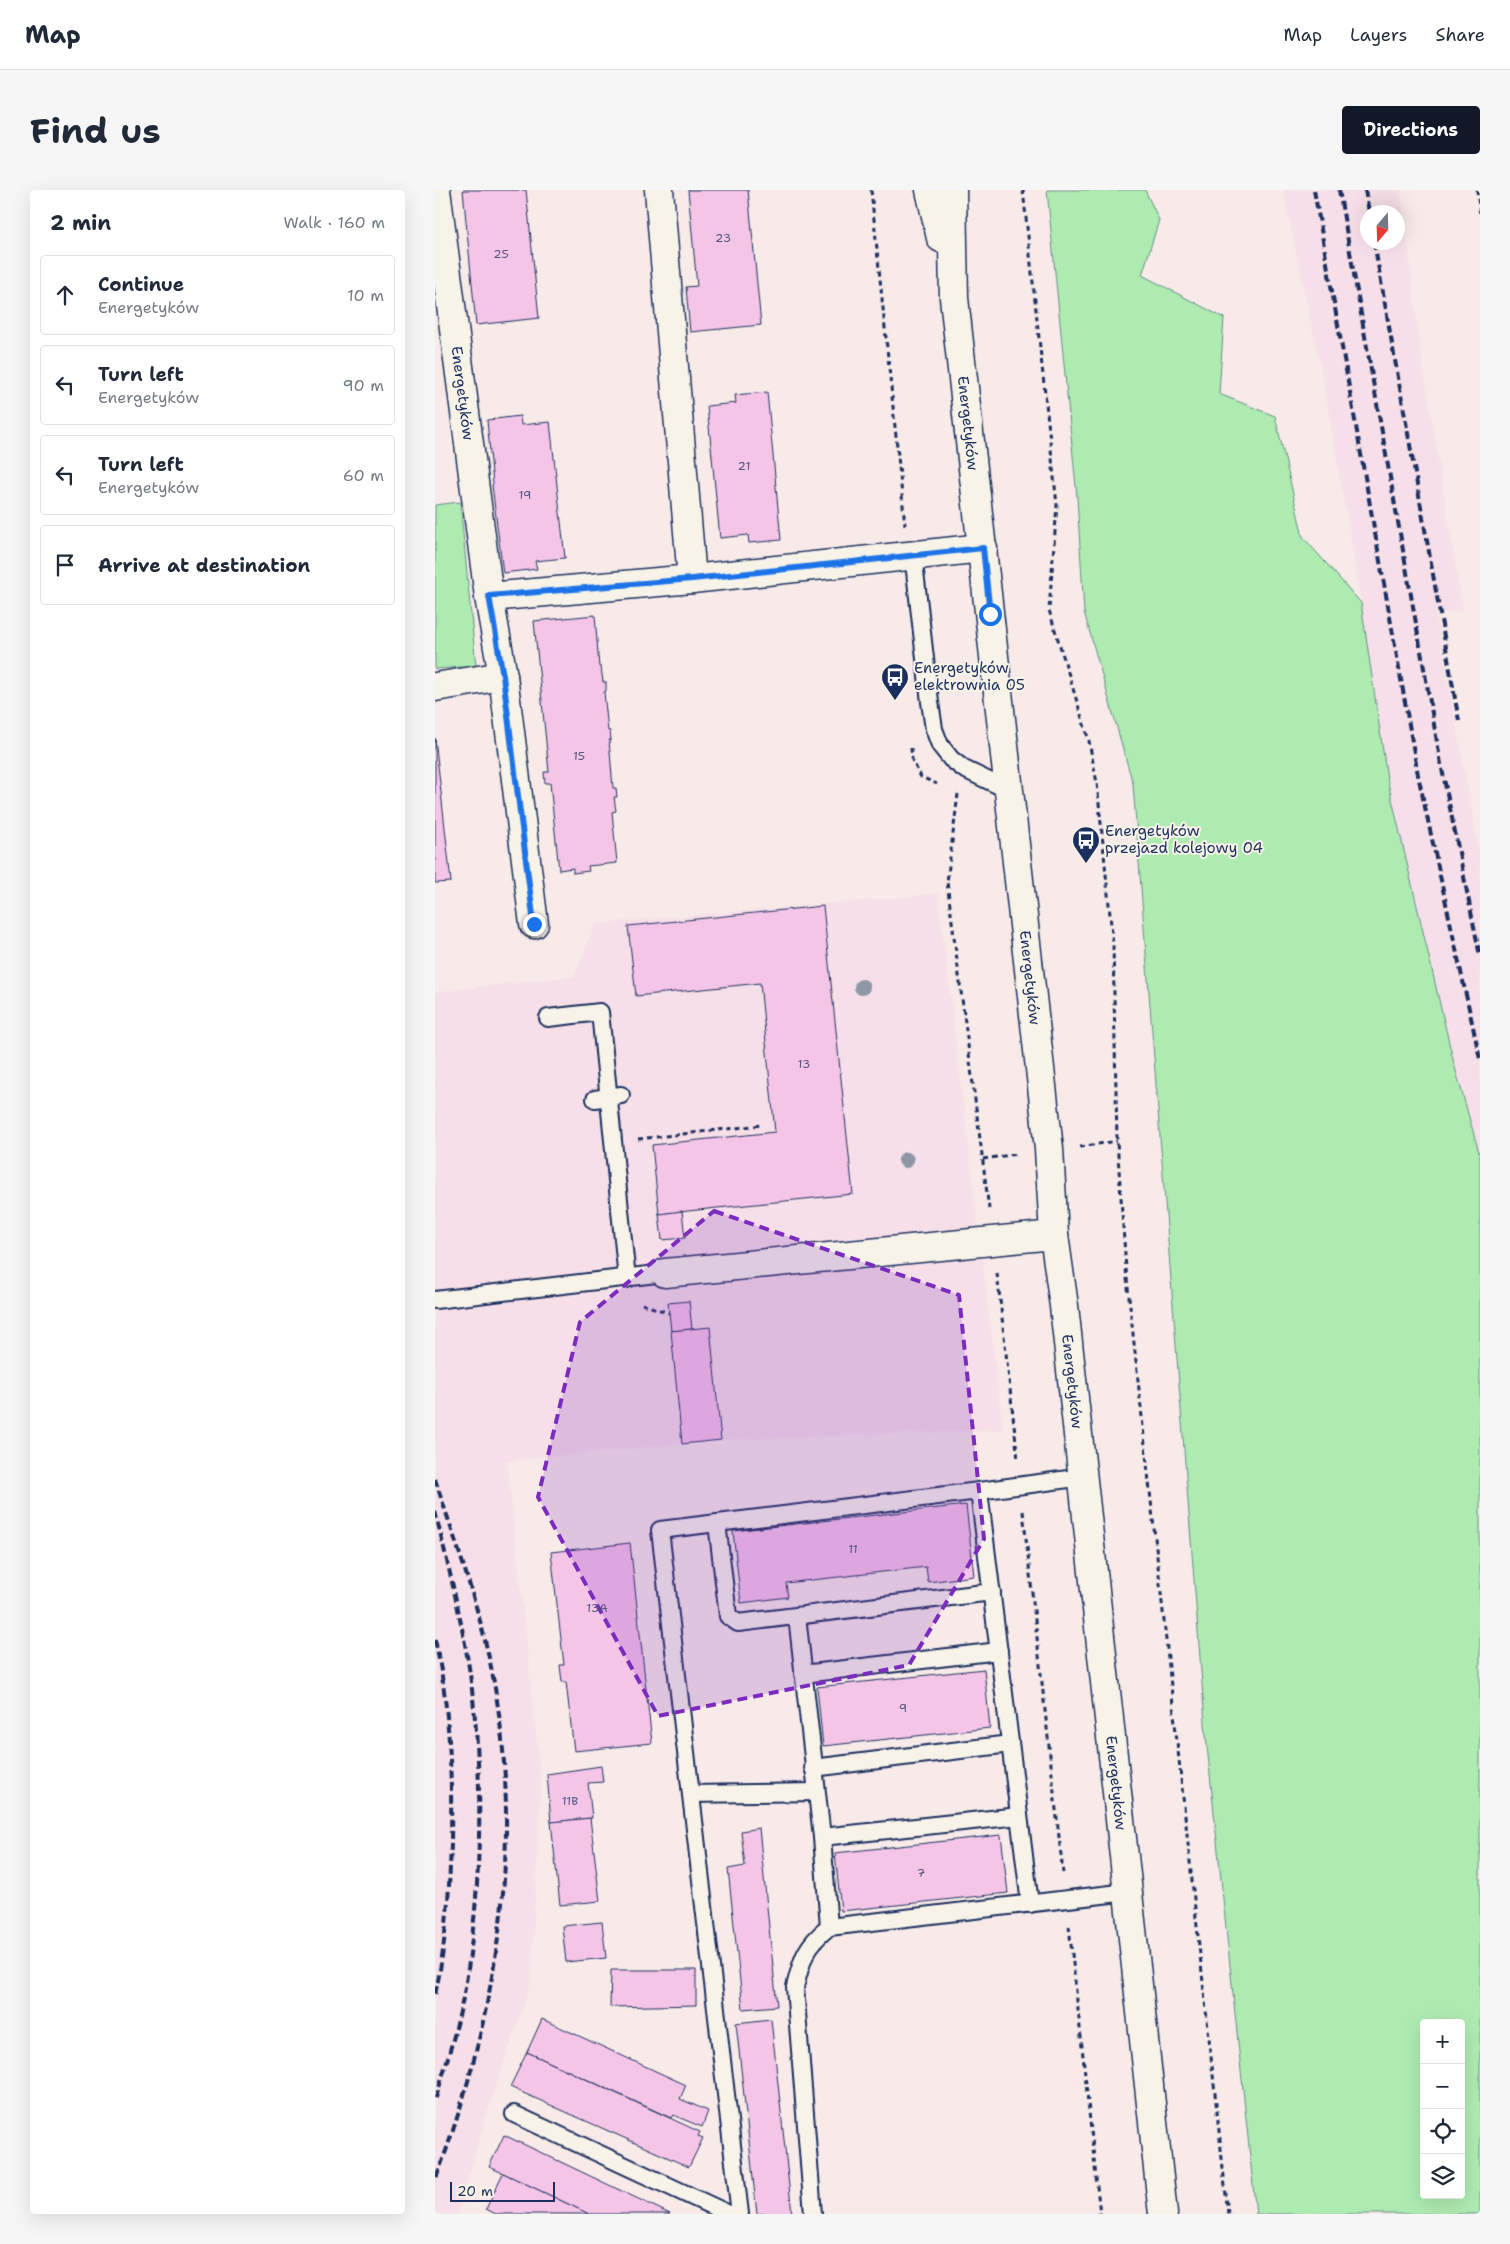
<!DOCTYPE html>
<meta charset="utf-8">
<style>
:root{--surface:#fff;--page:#f6f6f7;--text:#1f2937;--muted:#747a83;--line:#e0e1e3;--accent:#111827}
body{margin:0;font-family:"Shantell Sans",sans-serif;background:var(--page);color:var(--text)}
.controls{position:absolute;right:15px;bottom:15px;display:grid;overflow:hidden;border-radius:5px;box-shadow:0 5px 20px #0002}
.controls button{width:45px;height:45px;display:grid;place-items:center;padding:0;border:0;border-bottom:1px solid var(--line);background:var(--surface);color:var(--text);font:25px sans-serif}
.compass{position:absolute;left:925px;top:15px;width:45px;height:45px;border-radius:50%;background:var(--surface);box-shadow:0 5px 20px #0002;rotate:199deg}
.scale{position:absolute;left:15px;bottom:12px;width:105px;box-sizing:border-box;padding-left:5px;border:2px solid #1b2f5e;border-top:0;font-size:14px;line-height:18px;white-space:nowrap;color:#1b2f5e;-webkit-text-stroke:4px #f7f3e8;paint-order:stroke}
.stop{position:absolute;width:15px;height:15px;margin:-11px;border:4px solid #1a73e8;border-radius:50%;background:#fff}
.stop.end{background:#1a73e8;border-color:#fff;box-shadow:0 1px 5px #0008}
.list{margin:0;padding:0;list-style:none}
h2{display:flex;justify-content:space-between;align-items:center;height:65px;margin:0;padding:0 20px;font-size:21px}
h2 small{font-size:16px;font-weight:400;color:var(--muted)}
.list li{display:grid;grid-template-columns:32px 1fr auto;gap:15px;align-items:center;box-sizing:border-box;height:80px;margin:0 10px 10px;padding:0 10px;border:1px solid var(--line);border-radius:5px}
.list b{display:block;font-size:19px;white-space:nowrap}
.list p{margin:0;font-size:16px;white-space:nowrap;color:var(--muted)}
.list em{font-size:16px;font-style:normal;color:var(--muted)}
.icon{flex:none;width:28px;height:28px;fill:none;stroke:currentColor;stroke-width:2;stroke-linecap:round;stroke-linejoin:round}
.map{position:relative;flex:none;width:1045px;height:2024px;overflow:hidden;border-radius:5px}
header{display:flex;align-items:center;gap:30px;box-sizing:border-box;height:70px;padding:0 25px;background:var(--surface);border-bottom:1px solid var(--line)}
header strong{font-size:24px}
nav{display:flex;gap:28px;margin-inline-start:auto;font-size:18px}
.intro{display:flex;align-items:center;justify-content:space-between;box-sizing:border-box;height:120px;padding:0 30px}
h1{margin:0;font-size:35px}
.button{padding:12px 22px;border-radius:5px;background:var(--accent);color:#fff;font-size:18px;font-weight:700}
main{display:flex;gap:30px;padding:0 30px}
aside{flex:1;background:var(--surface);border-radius:5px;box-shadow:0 5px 20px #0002}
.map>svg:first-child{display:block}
</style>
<header>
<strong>Map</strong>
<nav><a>Map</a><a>Layers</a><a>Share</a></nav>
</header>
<div class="intro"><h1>Find us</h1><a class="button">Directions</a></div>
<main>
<aside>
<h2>2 min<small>Walk · 160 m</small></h2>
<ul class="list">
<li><svg class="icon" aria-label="ahead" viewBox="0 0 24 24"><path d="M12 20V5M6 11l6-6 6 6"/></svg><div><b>Continue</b><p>Energetyków</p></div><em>10 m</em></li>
<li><svg class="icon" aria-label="left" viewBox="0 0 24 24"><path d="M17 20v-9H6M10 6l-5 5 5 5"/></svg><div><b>Turn left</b><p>Energetyków</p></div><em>90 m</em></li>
<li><svg class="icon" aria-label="left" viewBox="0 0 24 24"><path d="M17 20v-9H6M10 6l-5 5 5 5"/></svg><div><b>Turn left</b><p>Energetyków</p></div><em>60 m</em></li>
<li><svg class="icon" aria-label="arrive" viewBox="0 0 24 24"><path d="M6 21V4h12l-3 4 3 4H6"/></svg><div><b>Arrive at destination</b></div></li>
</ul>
</aside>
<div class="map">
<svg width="1045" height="2024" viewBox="0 0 1045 2024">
<rect width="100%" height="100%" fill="#f7eae8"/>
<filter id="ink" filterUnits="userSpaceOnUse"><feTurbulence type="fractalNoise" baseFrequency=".02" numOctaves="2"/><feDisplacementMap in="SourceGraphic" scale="10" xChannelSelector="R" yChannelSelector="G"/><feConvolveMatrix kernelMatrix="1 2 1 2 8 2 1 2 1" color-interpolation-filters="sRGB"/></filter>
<g filter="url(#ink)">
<!-- built -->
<g fill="#f6dfe8" fill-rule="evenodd">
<path d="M848 0H966L986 164 1028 421 1001 424 1045 668V968L1019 874 952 588 923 392 888 188ZM932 22H962V52H932Z"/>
<path d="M503 704 568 1240 286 1250 72 1271 106 1590 96 1793 51 1925 23 2024H0V802L140 786 160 734Z"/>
</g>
<!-- green -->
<g fill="#aeebb1" stroke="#648d88" fill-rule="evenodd">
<path d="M612 0H710L724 30 707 85 789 128 784 204 840 226 868 347 926 413 952 588 1019 874 1045 966V2024H821L771 1546 698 594 649 422 642 307ZM989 1833H1026V2005H989Z"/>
<path d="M25 312 41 476 0 479V315Z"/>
</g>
<!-- building -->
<g fill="#f5c5e8" stroke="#1b2f5e">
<path d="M28 0H91L104 128 41 135Z"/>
<path d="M253 0H313L326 135 255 142 251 97 262 96Z"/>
<path d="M332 202 346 350 314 353 313 345 285 348 272 216 301 213 300 205Z"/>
<path d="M85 226 86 235 115 232 130 368 100 371 102 379 68 383 57 295 58 294 52 230Z"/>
<path d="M160 425 164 477H166L168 492H171V501L169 502 173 541H175L176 550H174L178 598H181L182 607H179L181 621 177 622 182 673 153 676 154 681 138 683V678L124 680 115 593H110L109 582H114L99 431Z"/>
<path d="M0 548 16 692 0 693Z"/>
<path d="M388 716 418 1004 224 1024 217 955 340 942 325 793 201 806 193 736Z"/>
<path d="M247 1021 250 1048 227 1050 224 1024Z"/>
<path d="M254 1111 257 1139 236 1141 233 1113Z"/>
<path d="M275 1137 286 1250 247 1254 236 1141Z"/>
<path d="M531 1315 539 1386 493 1392 491 1377 351 1393 353 1407 306 1413 298 1341Z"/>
<path d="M195 1353 217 1553 139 1561 131 1492H127L125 1475H129L116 1362Z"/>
<path d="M549 1479 555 1538 388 1556 382 1497Z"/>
<path d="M166 1576 168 1592 153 1593 157 1628 116 1632 112 1584Z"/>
<path d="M155 1628 165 1711 125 1715 116 1632Z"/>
<path d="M324 1638 342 1816 308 1819 293 1679 310 1676 306 1641Z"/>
<path d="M566 1645 573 1703 406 1721 400 1663Z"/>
<path d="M167 1732 171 1768 131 1772 127 1736Z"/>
<path d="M176 1780H261V1815L175 1817Z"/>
<path d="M107 1829 251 1895 245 1909 273 1921 267 1937 238 1925 236 1928 92 1862Z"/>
<path d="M336 1829 357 2024H322L301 1833Z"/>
<path d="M92 1862 265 1942 263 1946 268 1948 254 1977 75 1897Z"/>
<path d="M69 1945 235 2024H154L68 1983 54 1977Z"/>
<path d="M68 1983 154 2024H61L51 2019Z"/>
</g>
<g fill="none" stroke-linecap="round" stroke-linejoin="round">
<!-- lane casing -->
<g stroke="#1b2f5e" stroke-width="20">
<g id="lane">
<path d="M478 364 495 512 499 539 505 555 516 569 529 579 575 601"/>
<path d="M113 828 165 822 192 1089"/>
<path d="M160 909 186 905"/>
<path d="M0 1110 230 1083"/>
<path d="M282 1333 293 1426 303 1433 557 1402"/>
<path d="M362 1426 387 1647 394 1737"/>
<path d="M368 1484 564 1461"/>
<path d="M378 1578 575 1554"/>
<path d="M256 1604 381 1602"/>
<path d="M387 1647 584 1626"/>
<path d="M595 1714 544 1301 648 1287"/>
<path d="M79 1924 294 2024"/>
<path d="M305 2024 225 1340 544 1301"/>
<path d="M378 2024 360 1797C367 1769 370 1756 394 1737L693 1702"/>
</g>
</g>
<!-- street casing -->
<g stroke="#1b2f5e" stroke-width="31">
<g id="street">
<path id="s1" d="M1 0 54 407 68 486 99 734"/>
<path d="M224 0 257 389"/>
<path d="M54 407 257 389 548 358"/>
<path d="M0 497 68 486"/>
<path d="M230 1083 619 1045"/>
</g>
</g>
<!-- secondary casing -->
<g stroke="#1b2f5e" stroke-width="31">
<g id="secondary">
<path d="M495 0 506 48"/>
<path id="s2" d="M517 0 519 108 614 959 619 1045 629 1116 728 2024"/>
</g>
</g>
<!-- path -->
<g stroke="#1b2f5e" stroke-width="3" stroke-dasharray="5 4" stroke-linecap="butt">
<path d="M436 0 470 335"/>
<path d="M588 0 622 315 614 420 654 551 662 593 678 755 682 951 691 1079 793 2024"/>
<path d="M1042 0 1045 24"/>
<path d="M476 558 477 570 486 587 502 594"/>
<path d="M523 604 512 692 554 1019"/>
<path d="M203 949 327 935"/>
<path d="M645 957 682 951"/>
<path d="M548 969 582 964"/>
<path d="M562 1083 583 1270"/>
<path d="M207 1114 234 1123"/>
<path d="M588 1321 628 1683"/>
<path d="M634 1736 665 2024"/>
</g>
<!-- lane -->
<use href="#lane" stroke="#f7f3e8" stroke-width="16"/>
<!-- street -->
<use href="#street" stroke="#f7f3e8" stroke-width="28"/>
<!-- secondary -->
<use href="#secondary" stroke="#f7f3e8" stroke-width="28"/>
<!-- rail -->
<g stroke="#1b2f5e" stroke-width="4" stroke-dasharray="8 4" stroke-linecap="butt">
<path d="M879 0 983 585 1045 869"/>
<path d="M904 0 1006 574 1045 766"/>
<path d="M930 0 934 22"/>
<path d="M939 52 1024 531"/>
<path d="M0 1289C20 1351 43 1413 56 1477 91 1650 62 1827 0 1991"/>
<path d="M0 1321C13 1375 27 1430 35 1484 49 1588 47 1695 30 1798 23 1836 11 1874 0 1911"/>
<path d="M0 1450C15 1517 17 1585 16 1654 14 1704 11 1756 0 1805"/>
</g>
</g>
<!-- trees -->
<g fill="#8e98a5">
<circle cx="427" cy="797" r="8"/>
<circle cx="471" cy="970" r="8"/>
</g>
</g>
<g fill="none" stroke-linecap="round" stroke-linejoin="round" filter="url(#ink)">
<!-- route -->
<path stroke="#1a73e8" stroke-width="6" d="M99 734 68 486 54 406 257 389 548 358 555 424"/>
</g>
<!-- marked area -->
<path fill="#7b2cbf" fill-opacity="0.2" stroke="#7b2cbf" stroke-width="4" stroke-dasharray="10 6" stroke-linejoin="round" d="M279 1021 524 1105 549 1349 474 1475 223 1526 103 1307 145 1132Z"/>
<!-- icons -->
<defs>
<g id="bus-pin" transform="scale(1.4375)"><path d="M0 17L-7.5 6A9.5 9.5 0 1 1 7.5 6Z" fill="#1b2f5e" stroke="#f7f3e8"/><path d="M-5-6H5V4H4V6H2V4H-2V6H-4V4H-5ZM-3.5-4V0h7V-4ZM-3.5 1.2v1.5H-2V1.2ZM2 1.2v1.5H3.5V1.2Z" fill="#fff"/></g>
</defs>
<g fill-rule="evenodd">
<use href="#bus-pin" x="460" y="487"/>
<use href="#bus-pin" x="651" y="650"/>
</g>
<g text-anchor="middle" stroke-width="4" stroke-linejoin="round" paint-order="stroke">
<!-- number labels -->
<g font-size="12" fill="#525480">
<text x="288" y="52">23</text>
<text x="66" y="68">25</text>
<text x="309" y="280">21</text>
<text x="90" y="309">19</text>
<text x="144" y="570">15</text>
<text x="369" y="878">13</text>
<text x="418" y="1363">11</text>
<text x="162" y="1422">13A</text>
<text x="468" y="1522">9</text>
<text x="135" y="1615">11B</text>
<text x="486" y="1687">7</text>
</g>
<!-- street labels -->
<g font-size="15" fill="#1b2f5e" stroke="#f7f3e8">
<text dy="5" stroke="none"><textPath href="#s1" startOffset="205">Energetyków</textPath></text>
<text dy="5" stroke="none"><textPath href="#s2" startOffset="234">Energetyków</textPath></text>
<text dy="5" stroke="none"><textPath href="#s2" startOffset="792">Energetyków</textPath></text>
<text dy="5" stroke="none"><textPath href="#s2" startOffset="1198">Energetyków</textPath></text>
<text dy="5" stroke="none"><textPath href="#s2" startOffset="1602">Energetyków</textPath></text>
</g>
<!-- poi labels -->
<g font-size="15" fill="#1b2f5e" stroke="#f7f3e8" text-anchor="start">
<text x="479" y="483">Energetyków<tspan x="479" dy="17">elektrownia 05</tspan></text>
<text x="670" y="646">Energetyków<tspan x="670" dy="17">przejazd kolejowy 04</tspan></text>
</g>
</g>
</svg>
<div class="controls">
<button>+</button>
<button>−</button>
<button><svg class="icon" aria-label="locate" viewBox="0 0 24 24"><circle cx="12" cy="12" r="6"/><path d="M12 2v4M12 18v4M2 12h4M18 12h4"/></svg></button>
<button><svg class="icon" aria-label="layers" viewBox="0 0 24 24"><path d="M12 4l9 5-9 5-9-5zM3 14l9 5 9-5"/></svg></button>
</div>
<svg class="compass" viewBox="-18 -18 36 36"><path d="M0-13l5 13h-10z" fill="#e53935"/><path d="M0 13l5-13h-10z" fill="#747a83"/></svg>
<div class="scale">20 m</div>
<div class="stop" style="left:555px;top:424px"></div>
<div class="stop end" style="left:99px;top:734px"></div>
</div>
</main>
